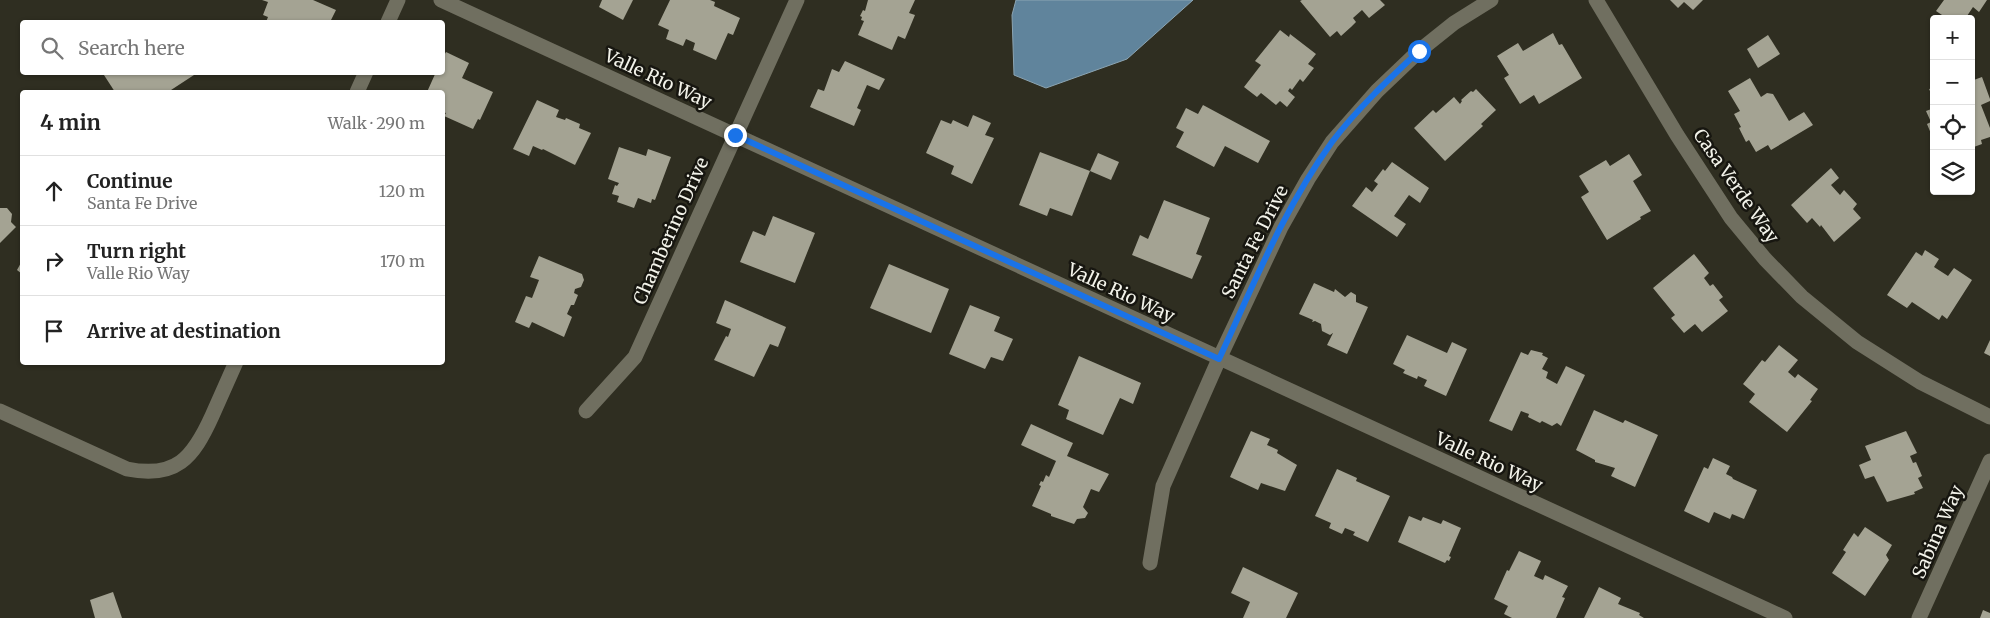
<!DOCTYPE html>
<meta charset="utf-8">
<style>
:root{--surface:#fff;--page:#f6f6f6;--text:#222;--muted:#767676;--line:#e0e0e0}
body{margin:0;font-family:Merriweather,serif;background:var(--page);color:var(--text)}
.controls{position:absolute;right:15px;top:15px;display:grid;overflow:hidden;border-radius:5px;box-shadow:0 1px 4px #0004}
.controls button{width:45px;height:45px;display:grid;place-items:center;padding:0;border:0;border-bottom:1px solid var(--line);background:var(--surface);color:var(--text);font:25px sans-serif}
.stop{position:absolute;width:15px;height:15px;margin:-11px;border:4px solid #1a73e8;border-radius:50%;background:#fff}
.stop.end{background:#1a73e8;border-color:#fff;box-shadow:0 1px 5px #0008}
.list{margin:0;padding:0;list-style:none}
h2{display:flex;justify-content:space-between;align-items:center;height:65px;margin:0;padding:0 20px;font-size:21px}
h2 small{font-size:16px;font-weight:400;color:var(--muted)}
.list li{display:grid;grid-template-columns:32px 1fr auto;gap:15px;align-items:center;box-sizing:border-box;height:70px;padding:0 20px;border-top:1px solid var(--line)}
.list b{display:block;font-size:19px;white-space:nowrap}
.list p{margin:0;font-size:16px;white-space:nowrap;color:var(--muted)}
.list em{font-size:16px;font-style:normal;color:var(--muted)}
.icon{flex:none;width:28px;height:28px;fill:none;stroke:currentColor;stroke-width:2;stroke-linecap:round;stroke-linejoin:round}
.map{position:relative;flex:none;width:1990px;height:618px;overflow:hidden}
.search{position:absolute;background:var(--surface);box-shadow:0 1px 4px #0004;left:20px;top:20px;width:425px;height:55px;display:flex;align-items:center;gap:12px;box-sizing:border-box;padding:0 18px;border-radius:5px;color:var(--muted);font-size:19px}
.panel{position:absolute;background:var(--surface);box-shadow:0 1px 4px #0004;left:20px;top:90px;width:425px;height:275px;border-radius:5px}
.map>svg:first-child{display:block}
</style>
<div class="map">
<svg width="1990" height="618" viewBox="0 0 1990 618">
<rect width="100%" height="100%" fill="#2f2e21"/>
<!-- water -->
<path fill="#60849c" stroke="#8ca5b3" d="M1016 0H1193L1127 59 1046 88 1014 75 1012 15Z"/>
<!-- building -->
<g fill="#a4a393">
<path d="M262 0H313L336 10 330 22H266L268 17 263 15 268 2Z"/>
<path d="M602 0H633L623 20 599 7Z"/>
<path d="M670 0H710L715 2 714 6 740 18 733 35 728 33 716 60 693 50 695 43 686 39 683 46 666 39 669 30 658 25Z"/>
<path d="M868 0H915L909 13 915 15 905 39 898 36 892 50 858 35 864 21 861 20 862 17 860 16 863 10 865 11Z"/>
<path d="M1302 0H1380L1385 5 1369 18 1362 10 1353 18 1356 22 1351 27 1341 36 1337 31 1330 37 1300 1Z"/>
<path d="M1670 0H1703L1693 10 1684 2 1678 8Z"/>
<path d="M1944 0H1987L1979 12 1973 7 1965 19H1948L1936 11Z"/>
<path d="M1280 30 1289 37 1290 34 1316 54 1308 64 1314 68 1303 82 1300 79 1292 90 1290 88 1288 91 1295 97 1287 107 1280 101 1276 105 1261 93 1257 97 1244 87 1261 65 1255 61Z"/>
<path d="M1553 33 1559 45 1562 44 1582 78 1539 104 1534 95 1520 104 1504 78 1509 75 1497 56 1518 43 1523 51Z"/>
<path d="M1768 35 1780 54 1758 68 1747 49Z"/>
<path d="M446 52 469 63 462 78 493 92 480 120 478 119 473 129 444 116 446 113 442 112V92H427L436 72H442V59Z"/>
<path d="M845 61 885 79 879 90 867 85 857 108 861 110 854 126 810 107 818 89 824 91 832 69 839 72Z"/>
<path d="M102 72H192L194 75 168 92H115Z"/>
<path d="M1982 77 1990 99V101L1981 105 1990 128V137L1981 140 1982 144 1971 148V81Z"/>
<path d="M1750 78 1761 97 1767 93 1773 94 1789 121 1804 112 1813 125 1771 150 1768 145 1756 152 1749 140 1746 142 1739 128 1741 127 1734 114 1740 111 1728 91Z"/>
<path d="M1934 88V100L1929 89Z"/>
<path d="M1476 89 1496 110 1481 124 1483 126 1445 161 1414 128 1433 110 1436 113 1454 97 1460 104 1462 101 1461 100 1471 91 1473 92Z"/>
<path d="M537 100 559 110 556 117 565 120 566 118 580 124 579 128 591 133 575 165 543 149 542 150 533 146 529 156 513 149Z"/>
<path d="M1203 105 1270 141 1258 163 1225 146 1214 167 1176 147 1184 132 1176 128 1186 108 1198 114Z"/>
<path d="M1934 108V141L1927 124 1931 122 1926 111Z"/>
<path d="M973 115 991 123 985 135 994 138 972 184 951 174 954 166 926 153 941 120 951 124 953 120 968 127Z"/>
<path d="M619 147 646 156 648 149 671 157 655 200 652 199 651 203 638 198 634 208 617 202 619 196 612 194 615 185 617 186 619 183 608 179Z"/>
<path d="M1040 152 1090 171 1072 216 1050 208 1047 216 1019 205Z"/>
<path d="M1098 153 1119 162 1111 180 1090 171Z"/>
<path d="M1629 154 1642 175 1633 181 1651 211 1640 217 1641 219 1607 240 1581 197 1589 192 1579 176 1606 160 1610 166Z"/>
<path d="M1392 162 1429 188 1420 203 1409 195 1394 216 1406 224 1397 237 1352 206 1366 187 1372 192 1378 184 1374 181 1383 169 1385 171Z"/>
<path d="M1831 168 1839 178 1831 185 1840 195 1844 190 1857 204 1853 209 1861 218 1834 242 1821 225 1820 227 1812 218 1807 223 1791 205Z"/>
<path d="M1164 200 1210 218 1196 254 1202 256 1192 279 1132 255 1140 235 1148 239Z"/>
<path d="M0 208H7L12 214 11 222 16 227 0 243Z"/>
<path d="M773 216 815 233 795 283 740 262 753 231 765 236Z"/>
<path d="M1925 250 1939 259 1934 267 1948 276 1954 268 1972 280 1947 319 1942 315 1939 320 1912 302 1907 308 1887 295 1916 252 1922 256Z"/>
<path d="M1694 254 1709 273 1704 278 1710 286 1713 284 1723 297 1719 300 1728 311 1702 332 1695 324 1684 333 1671 318 1675 315 1653 288Z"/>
<path d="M539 256 582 274 584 280 581 287 575 289 574 293 578 295 574 305H571L567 314 572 317 564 337 532 322 529 328 515 322 526 296 532 298 539 280 530 277Z"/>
<path d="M22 261V274L17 270Z"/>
<path d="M889 264 949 289 931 333 870 308Z"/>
<path d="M1314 283 1334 292 1335 289 1345 297 1351 292 1356 295V302L1368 307 1347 354 1327 345 1333 333 1330 335 1322 331 1321 324 1315 321 1312 322 1313 320 1299 314Z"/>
<path d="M725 300 786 327 778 347 770 344 754 377 714 360 726 336 728 337 731 329 716 323Z"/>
<path d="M970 305 1000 317 994 331 1013 339 1003 361 991 357 985 369 949 354Z"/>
<path d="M1407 335 1447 353 1452 342 1467 349 1446 396 1424 386 1427 380 1418 376 1417 379 1403 373 1405 370 1393 364Z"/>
<path d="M1990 340V356L1984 353Z"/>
<path d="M1779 345 1798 360 1788 372 1795 378 1798 374 1818 389 1810 400 1812 401 1787 432 1749 402 1755 394 1743 384 1762 360 1765 362Z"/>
<path d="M1531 350 1543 353 1542 355 1548 358 1542 369 1548 372 1546 378 1557 384 1566 366 1585 375 1561 426 1557 423 1552 426 1542 421 1540 423 1528 417 1529 414 1521 411 1512 431 1489 421 1521 352 1528 355Z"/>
<path d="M1079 356 1141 383 1133 404 1120 398 1103 435 1066 419 1069 410 1058 405Z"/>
<path d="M1594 410 1623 423 1625 420 1658 435 1635 487 1611 476 1615 468 1595 462V460L1576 450Z"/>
<path d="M1031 424 1073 443 1067 456 1109 474 1099 492 1091 489 1083 507 1088 513 1085 518 1077 519 1074 524 1051 516V514L1032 506 1041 486 1039 485 1041 481 1043 482 1046 475 1049 477 1056 461 1021 445Z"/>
<path d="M1251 431 1270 439 1267 445 1278 450 1277 453 1297 465 1285 491 1261 483 1258 490 1230 477Z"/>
<path d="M1906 431 1917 453 1910 456 1913 463 1916 462 1922 476 1918 478 1923 488 1914 492 1915 494 1887 502 1874 476 1865 479 1859 465 1871 460 1865 446Z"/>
<path d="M1713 458 1730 466 1726 474 1732 477 1733 479 1757 490 1744 519 1732 514 1730 519 1714 512 1709 523 1684 511 1704 467 1708 469Z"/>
<path d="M1337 469 1357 478 1356 481 1390 496 1368 542 1353 535 1355 532 1345 528 1342 534 1329 528 1331 523 1315 516Z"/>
<path d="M1409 516 1421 521 1423 517 1441 524 1443 520 1461 528 1449 556 1451 557 1449 561 1447 560 1445 563 1398 542Z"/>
<path d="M1865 527 1892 545 1886 555 1889 560 1865 596 1832 573 1846 552 1843 550 1854 533 1858 537Z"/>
<path d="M1519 551 1541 561 1534 576 1543 580 1545 575 1568 586 1562 597 1565 598 1556 618H1512L1504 614 1508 606 1494 599 1507 570 1509 571Z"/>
<path d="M1243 567 1298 593 1286 618H1243L1250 602 1231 593Z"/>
<path d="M1599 587 1621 598 1618 604 1640 613 1639 615 1644 618H1584Z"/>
<path d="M113 592 122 618H95L90 600Z"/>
<path d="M1983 610 1990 613V618H1980Z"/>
</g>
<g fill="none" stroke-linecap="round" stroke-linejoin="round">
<!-- minor -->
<g stroke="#706f60" stroke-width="15">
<path d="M441 0 1785 618"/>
<path d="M1596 0 1677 135 1731 218 1765 259 1802 297 1857 342 1920 382 1990 417"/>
<path d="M388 22 398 0"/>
<path d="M357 92 366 72"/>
<path d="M0 411 127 469C176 479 193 458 212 416 220 398 228 380 236 362"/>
<path d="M586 411 635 357 797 0"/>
<path d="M1150 563 1163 486 1219 359 1281 227 1308 179 1332 142 1377 91 1419 51 1454 23 1491 0"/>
<path d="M1919 618 1990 461"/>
</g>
</g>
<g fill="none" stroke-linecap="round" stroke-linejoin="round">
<!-- route -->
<path stroke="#1a73e8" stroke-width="6" d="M735 135 1219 359C1253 286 1284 208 1332 142 1357 109 1388 80 1419 51"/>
</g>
<g text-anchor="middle" stroke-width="5" stroke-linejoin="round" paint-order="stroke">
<!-- street labels -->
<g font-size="18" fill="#f3f3ea" stroke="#171610">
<text transform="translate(658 79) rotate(25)" y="6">Valle Rio Way</text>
<text transform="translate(1736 186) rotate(55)" y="6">Casa Verde Way</text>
<text transform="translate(671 231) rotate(-66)" y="6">Chamberino Drive</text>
<text transform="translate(1255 242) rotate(-63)" y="6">Santa Fe Drive</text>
<text transform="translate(1121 293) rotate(25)" y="6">Valle Rio Way</text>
<text transform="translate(1489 462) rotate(25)" y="6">Valle Rio Way</text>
<text transform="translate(1938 532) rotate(-66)" y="6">Sabina Way</text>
</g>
</g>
</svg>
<div class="controls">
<button>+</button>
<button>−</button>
<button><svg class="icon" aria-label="locate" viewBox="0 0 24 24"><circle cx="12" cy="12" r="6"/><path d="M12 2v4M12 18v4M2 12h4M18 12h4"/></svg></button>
<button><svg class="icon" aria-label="layers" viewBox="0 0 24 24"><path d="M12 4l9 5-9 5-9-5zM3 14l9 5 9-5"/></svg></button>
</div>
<div class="stop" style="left:1419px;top:51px"></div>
<div class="stop end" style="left:735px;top:135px"></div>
<div class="search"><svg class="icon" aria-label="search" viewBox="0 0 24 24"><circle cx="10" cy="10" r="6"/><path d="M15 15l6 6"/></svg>Search here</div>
<section class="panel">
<h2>4 min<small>Walk · 290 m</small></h2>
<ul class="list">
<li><svg class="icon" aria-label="ahead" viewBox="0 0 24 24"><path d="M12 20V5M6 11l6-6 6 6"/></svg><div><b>Continue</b><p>Santa Fe Drive</p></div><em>120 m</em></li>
<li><svg class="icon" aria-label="right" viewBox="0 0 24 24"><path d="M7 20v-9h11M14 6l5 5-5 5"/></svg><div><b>Turn right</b><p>Valle Rio Way</p></div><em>170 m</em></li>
<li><svg class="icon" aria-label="arrive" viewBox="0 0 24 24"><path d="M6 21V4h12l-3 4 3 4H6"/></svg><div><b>Arrive at destination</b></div></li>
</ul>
</section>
</div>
